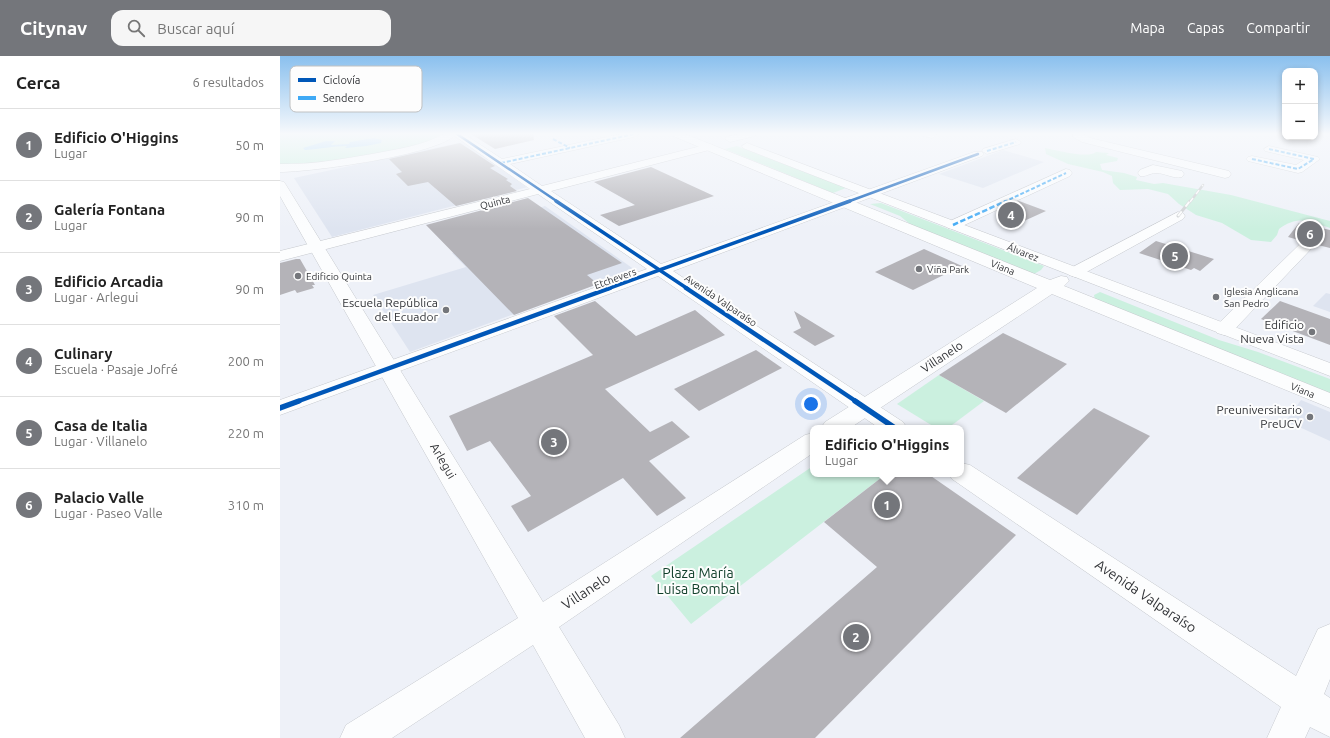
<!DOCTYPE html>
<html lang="es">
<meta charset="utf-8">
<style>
:root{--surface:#fff;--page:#f6f6f6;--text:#222;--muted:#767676;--line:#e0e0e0;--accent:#74767b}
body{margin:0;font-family:Ubuntu,sans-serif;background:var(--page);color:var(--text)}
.controls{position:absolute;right:12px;top:12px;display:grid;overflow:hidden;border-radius:8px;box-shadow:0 2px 6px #0003}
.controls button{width:36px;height:36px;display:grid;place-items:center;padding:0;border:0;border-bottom:1px solid var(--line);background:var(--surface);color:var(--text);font:20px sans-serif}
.you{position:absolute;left:531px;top:348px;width:14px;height:14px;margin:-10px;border:3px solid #fff;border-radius:50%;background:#1a73e8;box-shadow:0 0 0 6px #1a73e833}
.badge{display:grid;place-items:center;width:26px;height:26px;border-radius:50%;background:var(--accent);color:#fff;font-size:13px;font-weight:700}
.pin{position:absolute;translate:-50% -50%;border:2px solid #fff;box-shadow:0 1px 4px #0006}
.popup{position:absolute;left:530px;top:369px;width:154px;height:52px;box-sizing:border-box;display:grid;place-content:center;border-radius:8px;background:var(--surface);filter:drop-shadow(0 1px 3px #0005);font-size:13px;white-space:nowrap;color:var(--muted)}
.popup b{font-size:15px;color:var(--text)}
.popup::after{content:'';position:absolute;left:50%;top:100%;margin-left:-8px;border:8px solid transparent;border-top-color:var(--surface)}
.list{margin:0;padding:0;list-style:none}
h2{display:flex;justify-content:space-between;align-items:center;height:52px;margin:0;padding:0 16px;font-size:17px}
h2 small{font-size:13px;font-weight:400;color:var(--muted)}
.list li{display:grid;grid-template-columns:26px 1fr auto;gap:12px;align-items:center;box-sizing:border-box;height:72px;padding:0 16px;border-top:1px solid var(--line)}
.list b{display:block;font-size:15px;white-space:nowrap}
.list p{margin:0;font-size:13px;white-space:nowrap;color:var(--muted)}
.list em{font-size:13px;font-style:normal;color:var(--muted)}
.icon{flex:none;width:22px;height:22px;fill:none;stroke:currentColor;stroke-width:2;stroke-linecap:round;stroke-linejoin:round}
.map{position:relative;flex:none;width:1050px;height:682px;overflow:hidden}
header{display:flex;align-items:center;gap:24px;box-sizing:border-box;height:56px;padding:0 20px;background:var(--accent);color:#fff}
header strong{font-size:19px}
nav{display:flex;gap:22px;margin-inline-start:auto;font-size:14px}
.search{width:280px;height:36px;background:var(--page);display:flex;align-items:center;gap:10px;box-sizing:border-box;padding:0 14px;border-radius:12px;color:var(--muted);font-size:15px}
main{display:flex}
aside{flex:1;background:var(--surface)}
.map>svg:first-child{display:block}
</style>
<header>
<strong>Citynav</strong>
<div class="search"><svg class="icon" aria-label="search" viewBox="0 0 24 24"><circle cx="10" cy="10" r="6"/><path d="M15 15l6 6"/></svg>Buscar aquí</div>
<nav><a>Mapa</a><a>Capas</a><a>Compartir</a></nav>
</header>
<main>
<aside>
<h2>Cerca<small>6 resultados</small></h2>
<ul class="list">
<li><span class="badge">1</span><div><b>Edificio O'Higgins</b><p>Lugar</p></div><em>50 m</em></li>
<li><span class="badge">2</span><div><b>Galería Fontana</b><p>Lugar</p></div><em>90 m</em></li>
<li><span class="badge">3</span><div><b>Edificio Arcadia</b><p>Lugar · Arlegui</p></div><em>90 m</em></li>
<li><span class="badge">4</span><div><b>Culinary</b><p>Escuela · Pasaje Jofré</p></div><em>200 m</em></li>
<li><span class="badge">5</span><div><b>Casa de Italia</b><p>Lugar · Villanelo</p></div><em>220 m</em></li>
<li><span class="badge">6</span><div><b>Palacio Valle</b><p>Lugar · Paseo Valle</p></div><em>310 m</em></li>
</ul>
</aside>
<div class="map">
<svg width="1050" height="682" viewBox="0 0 1050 682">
<rect width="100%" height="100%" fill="#eef1f8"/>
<!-- built -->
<g fill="#dee4f0">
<path d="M182 86 248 131 52 181 14 122Z"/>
<path d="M723 94 764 106 703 132 659 118Z"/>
<path d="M265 150 355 214 130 296 93 239 186 211 172 197 230 180 250 155Z"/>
<path d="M1046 237 1050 238V256L1033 250Z"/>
<path d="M1021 344 1050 356V385L1006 365Z"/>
</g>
<!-- green -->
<g fill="#cbf0df">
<path d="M0 78H164L144 88 52 107 0 108Z"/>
<path d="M457 90 566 132 553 137 445 93Z"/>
<path d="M765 92C776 94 808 103 816 96L829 97 826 99 838 102 837 105 820 108 822 114 844 117 857 121 856 124 874 128 883 127 951 139 1050 165V172C1029 165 1018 159 999 173L997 179 991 186 971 184 942 167 916 159 899 148 888 138 868 133 840 134 833 127 832 120 823 116 788 108 766 98Z"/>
<path d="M601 147 764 210 761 214 754 218 631 169 620 160 590 148Z"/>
<path d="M820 236 939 284 978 296 1050 323V338L815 244 814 239Z"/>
<path d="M659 319 704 345 668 372H656L617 348Z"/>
<path d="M533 410V418H606L411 568 371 520Z"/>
</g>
<!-- water -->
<path fill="#9dd3f7" d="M94 82 102 84 101 87 86 90 65 92 67 90C53 90 40 93 25 94L23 92 46 85H55L51 89 69 88 70 86Z"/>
<!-- building -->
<g fill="#b4b3b8">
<path d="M191 78H253L254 84 215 93Z"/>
<path d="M180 87 215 110 210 112 228 123 226 124 232 128 230 130 237 135 176 150 148 126 128 130 116 118 122 116 109 103Z"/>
<path d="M371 111 434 140 339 170 320 159 355 149 314 126Z"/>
<path d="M248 142 342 207 307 219 318 228 234 259 146 169Z"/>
<path d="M739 145 766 155 744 165 718 155Z"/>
<path d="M1019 167 1050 174V192L1034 188 1027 184 1022 185 1008 181Z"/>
<path d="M876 185 918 198 934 203 920 215 914 212 911 214 859 197Z"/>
<path d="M644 193 682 210 633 234 595 216Z"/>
<path d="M16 203H20L35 229H32L34 232 17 237 15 234 0 239V207Z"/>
<path d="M315 245 356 280 415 254 445 279 325 333 370 376 392 365 410 381 369 405 406 442 377 460 343 422 248 476 231 450 251 440 210 385 187 395 169 360 313 299 274 260Z"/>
<path d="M1000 245 1050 263V289L981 263Z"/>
<path d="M514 255 555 280 535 290 513 276 521 272Z"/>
<path d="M723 277 787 308 726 357 659 319Z"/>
<path d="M476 294 502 312 419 355 394 333Z"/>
<path d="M814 352 870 380 797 459 737 422Z"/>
<path d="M606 418H648L736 479 535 682H400L597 511 544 466Z"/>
</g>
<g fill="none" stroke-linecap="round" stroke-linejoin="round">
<!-- minor casing -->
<g stroke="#c6c9ce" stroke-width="1">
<g id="minor">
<path d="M172 78H184L222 103 341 78H359L354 81 230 108 262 130 429 88 433 89 434 91 433 93 271 135 381 208 694 96H702L704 98 702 100 393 215 623 366 627 372H599L378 220 0 359V344L367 213 258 138 0 205V195L250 133Z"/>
<path d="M459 78H476L475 80 450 86 445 83 446 81Z"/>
<path d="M642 78H656L657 79 652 82 643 80Z"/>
<path d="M793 78H803L810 82 949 115 951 118 949 121 945 122 802 86 793 81Z"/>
<path d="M736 83 741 86 740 88 707 98 702 95 703 93Z"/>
<path d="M989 90 1038 101 1040 103 1022 116 1018 117 968 105 966 103 968 101 972 100 1016 109 1024 104 985 95 984 93Z"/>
<path d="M873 109 902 115 904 118 902 121C893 123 885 117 876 117 870 117 866 121 860 120L858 117 860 114Z"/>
<path d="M786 113 790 114 792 117 790 120 678 172 673 173 668 172 666 169 668 166Z"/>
<path d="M898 156 903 157 905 160 903 163 801 219 795 221 789 219 787 216 789 213Z"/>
<path d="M1026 185 1031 187 1034 190 1031 193 951 277 944 279 937 277 935 273 937 269 1021 187Z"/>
<path d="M681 407 690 409 1016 620 1038 573 1050 568V623L1044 638 1050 642V681L1030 671 1025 682H987L1001 651 672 423 669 418H681Z"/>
</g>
</g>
<!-- major casing -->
<g stroke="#c6c9ce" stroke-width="1">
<g id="major">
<path d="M164 78H176C159 99 30 116 0 116V108C31 109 62 103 92 98 117 93 142 90 164 78Z"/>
<path d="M392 78H405L770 224 781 220 787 221 789 225 784 230 1050 337V352L772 238 570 372H541L545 366 757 232 393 80Z"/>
<path d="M467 87 1050 307V320L463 92 462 90Z"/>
<path d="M0 125 4 126 6 129 263 546 525 379 533 377V397L279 571 339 669 345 682H305L253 589 112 682H60L66 669 238 562 0 140Z"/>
</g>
</g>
<!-- minor -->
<use href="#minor" fill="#fcfdfe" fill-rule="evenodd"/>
<!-- major -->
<use href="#major" fill="#fcfdfe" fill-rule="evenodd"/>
<!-- rail-far1 casing -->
<g stroke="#cfd1d3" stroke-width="2.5">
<path id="rail-far1" d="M910 146 923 129"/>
</g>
<!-- rail casing -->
<g stroke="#cfd1d3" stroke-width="3">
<path id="rail" d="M898 160 910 145"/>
</g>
<!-- rail-far1 -->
<use href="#rail-far1" stroke="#fdfdfd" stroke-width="1.5" stroke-dasharray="5" stroke-linecap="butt"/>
<!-- rail -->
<use href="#rail" stroke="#fdfdfd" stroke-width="2" stroke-dasharray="6" stroke-linecap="butt"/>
<!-- quiet-far1 -->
<g stroke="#3fa9f5" stroke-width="2" stroke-dasharray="4 2" stroke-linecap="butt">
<path d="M273 83 290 92"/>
<path d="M707 95 736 86"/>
<path d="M972 103 1018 113 1034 103 989 93"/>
<path d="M221 107 354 78"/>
<path d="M724 146 786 117"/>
</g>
<!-- quiet -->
<path stroke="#3fa9f5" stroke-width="2.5" stroke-dasharray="5.5 2.5" stroke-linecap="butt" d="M673 169 726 145"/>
<!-- cycleway-far3 casing -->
<g stroke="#fdfdfd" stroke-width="4">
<g id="cycleway-far3">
<path d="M177 78 278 146"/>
<path d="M567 146 698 98"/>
</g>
</g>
<!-- cycleway-far2 casing -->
<g stroke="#fdfdfd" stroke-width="5">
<g id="cycleway-far2">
<path d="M276 145 408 233"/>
<path d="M327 233 570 145"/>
</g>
</g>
<!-- cycleway-far1 casing -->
<g stroke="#fdfdfd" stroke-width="6">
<g id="cycleway-far1">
<path d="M406 232 577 346"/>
<path d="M16 346 330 232"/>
</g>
</g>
<!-- cycleway casing -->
<g stroke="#fdfdfd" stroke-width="8">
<g id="cycleway">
<path d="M575 345 615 372"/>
<path d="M0 352 19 345"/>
</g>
</g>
<!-- cycleway-far3 -->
<use href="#cycleway-far3" stroke="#0057b8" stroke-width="2.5"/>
<!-- cycleway-far2 -->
<use href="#cycleway-far2" stroke="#0057b8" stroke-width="3.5"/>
<!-- cycleway-far1 -->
<use href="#cycleway-far1" stroke="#0057b8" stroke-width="4.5"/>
<!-- cycleway -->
<use href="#cycleway" stroke="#0057b8" stroke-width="5.5"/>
</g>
<!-- sky -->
<linearGradient id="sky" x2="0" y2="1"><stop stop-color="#8ac0ee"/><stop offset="0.45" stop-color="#f7f9fc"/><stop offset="1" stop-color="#f7f9fc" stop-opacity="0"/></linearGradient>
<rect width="1050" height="173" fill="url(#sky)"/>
<!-- markers -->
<g fill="#74767b" stroke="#fdfdfd" stroke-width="1.5">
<circle cx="639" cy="213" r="4"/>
<circle cx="18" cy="220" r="4"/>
<circle cx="936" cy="241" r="4"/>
<circle cx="166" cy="254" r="4"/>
<circle cx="1032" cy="276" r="4"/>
<circle cx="1030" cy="361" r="4"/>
</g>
<g text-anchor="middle" stroke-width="4" stroke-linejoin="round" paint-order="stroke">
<!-- far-street labels -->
<g font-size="10" fill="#323438" stroke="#fdfdfd">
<text transform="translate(215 146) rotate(-14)" y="4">Quinta</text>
<text transform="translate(743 196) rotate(21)" y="4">Álvarez</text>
<text transform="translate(723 211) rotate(22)" y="4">Viana</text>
<text transform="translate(335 222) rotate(-20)" y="4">Etchevers</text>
<text transform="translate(441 244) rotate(34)" y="4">Avenida Valparaíso</text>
<text transform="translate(1023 334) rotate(22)" y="4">Viana</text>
</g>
<!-- far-poi labels -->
<g font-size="10" fill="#323438" stroke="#fdfdfd" text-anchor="start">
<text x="647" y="217">Viña Park</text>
<text x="26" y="224">Edificio Quinta</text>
<text x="944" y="239">Iglesia Anglicana<tspan x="944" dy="12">San Pedro</tspan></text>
</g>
<!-- poi labels -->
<g font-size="12" fill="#323438" stroke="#fdfdfd" text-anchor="end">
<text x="158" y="251">Escuela República<tspan x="158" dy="14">del Ecuador</tspan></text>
<text x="1024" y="273">Edificio<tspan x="1024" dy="14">Nueva Vista</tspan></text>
<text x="1022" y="358">Preuniversitario<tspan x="1022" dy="14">PreUCV</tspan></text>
</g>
<!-- street labels -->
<g font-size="12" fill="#323438" stroke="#fdfdfd">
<text transform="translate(662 301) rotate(-33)" y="4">Villanelo</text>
<text transform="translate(163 405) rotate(60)" y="4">Arlegui</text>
</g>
<!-- near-park labels -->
<g font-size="14" fill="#0f3e29" stroke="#fdfdfd">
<text x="418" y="522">Plaza María<tspan x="418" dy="16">Luisa Bombal</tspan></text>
</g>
<!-- near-street labels -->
<g font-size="14" fill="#323438" stroke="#fdfdfd">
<text transform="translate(306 535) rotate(-33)" y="5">Villanelo</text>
<text transform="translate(866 540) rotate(34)" y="5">Avenida Valparaíso</text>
</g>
</g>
<!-- legend -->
<rect x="10" y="10" width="132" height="46" rx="6" fill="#fdfdfd" stroke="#c0c1c2" stroke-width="1"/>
<rect x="18" y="22" width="18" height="4" fill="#0057b8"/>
<rect x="18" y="40" width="18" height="4" fill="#3fa9f5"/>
<g font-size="11" fill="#323438">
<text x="43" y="28">Ciclovía</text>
<text x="43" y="46">Sendero</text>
</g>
</svg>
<div class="controls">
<button>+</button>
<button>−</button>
</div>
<div class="you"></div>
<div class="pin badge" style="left:607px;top:449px">1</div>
<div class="popup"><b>Edificio O'Higgins</b>Lugar</div>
<div class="pin badge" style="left:576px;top:581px">2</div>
<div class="pin badge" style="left:274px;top:386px">3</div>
<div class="pin badge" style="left:731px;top:159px">4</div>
<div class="pin badge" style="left:895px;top:200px">5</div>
<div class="pin badge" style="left:1030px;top:178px">6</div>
</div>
</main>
